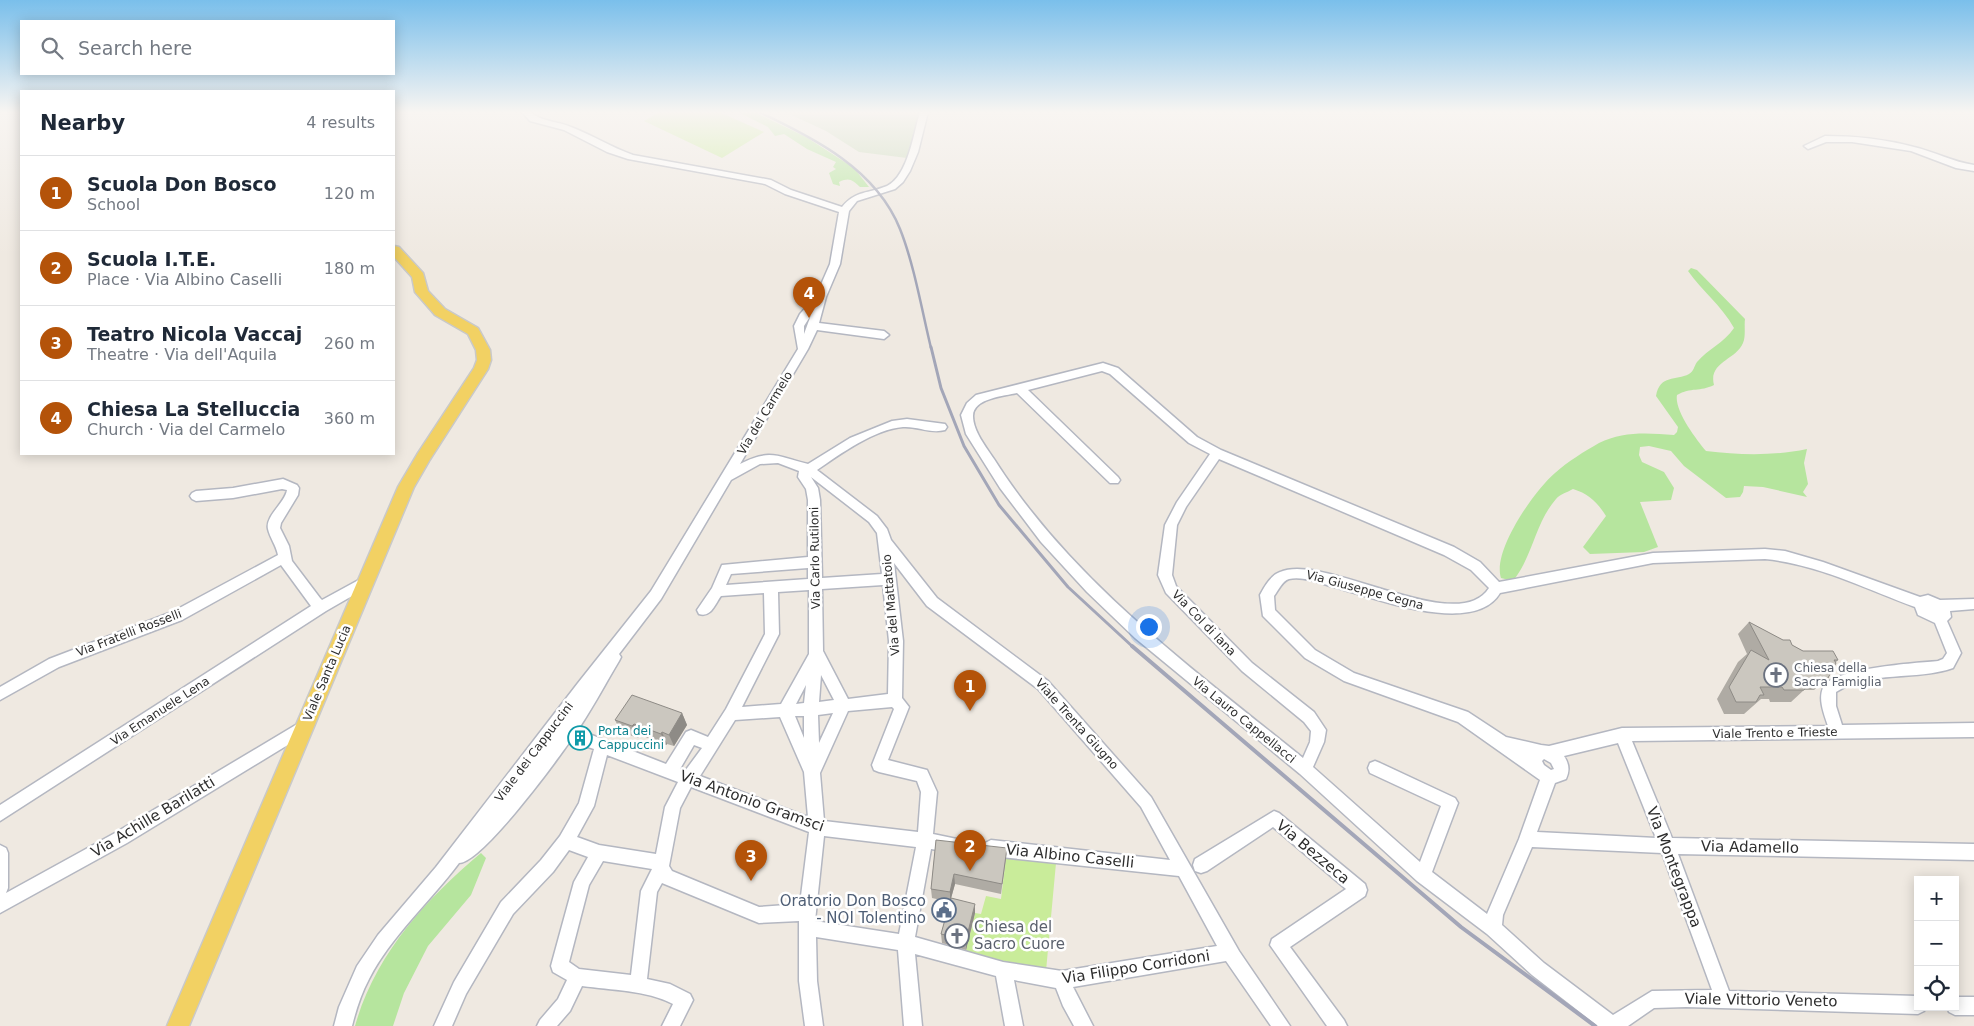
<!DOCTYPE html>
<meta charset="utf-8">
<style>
:root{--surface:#fff;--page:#f2f2f3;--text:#1f2937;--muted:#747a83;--line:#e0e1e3;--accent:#b45309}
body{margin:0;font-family:"DejaVu Sans",sans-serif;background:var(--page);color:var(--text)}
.controls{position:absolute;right:15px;bottom:15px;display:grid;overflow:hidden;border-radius:0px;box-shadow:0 2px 12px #0003}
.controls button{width:45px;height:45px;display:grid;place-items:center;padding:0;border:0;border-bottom:1px solid var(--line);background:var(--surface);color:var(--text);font:25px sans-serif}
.you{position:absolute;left:1148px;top:626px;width:18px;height:18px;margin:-12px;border:4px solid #fff;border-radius:50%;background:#1a73e8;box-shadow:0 0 0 8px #1a73e833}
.badge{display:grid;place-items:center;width:32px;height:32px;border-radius:50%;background:var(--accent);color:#fff;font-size:16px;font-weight:700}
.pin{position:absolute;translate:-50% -41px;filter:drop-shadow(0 1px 2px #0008)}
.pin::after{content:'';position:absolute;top:26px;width:18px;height:15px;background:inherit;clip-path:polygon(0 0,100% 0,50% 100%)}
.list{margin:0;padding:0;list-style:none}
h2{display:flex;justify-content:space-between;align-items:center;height:65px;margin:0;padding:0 20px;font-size:21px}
h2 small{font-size:16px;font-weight:400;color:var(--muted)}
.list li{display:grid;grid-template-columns:32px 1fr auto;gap:15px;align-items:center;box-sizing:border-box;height:75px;padding:0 20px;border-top:1px solid var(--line)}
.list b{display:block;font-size:19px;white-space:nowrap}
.list p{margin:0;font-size:16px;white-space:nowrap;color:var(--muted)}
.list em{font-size:16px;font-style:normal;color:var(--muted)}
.icon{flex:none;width:28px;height:28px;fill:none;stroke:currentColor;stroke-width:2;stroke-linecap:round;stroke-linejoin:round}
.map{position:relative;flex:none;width:1974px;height:1026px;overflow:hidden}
.search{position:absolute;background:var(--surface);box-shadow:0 2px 12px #0003;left:20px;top:20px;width:375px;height:55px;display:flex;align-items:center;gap:12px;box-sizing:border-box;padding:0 18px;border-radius:0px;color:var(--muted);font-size:19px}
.panel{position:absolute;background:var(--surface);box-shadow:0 2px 12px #0003;left:20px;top:90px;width:375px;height:365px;border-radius:0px}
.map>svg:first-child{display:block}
</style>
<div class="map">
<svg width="1974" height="1026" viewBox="0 0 1974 1026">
<rect width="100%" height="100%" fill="#efe9e1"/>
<!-- green -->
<g fill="#b6e59e">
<path d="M738 112H754L806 137 854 168 869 187H860C852 180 850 177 839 182L840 186 833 184 829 173 836 169 833 167 836 162 807 149 784 134 775 136 768 127Z"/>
<path d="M1691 268 1697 270 1745 319C1744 326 1746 336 1743 343 1736 360 1708 362 1714 385 1700 392 1691 387 1677 395 1674 410 1696 439 1706 451 1739 455 1774 456 1807 449L1804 463 1808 484 1803 492 1807 497 1763 487 1744 486 1743 492 1740 497 1726 498 1684 466 1671 451 1649 446 1640 447 1639 455 1642 462 1664 472 1674 488 1671 500 1640 502 1658 547 1644 552 1590 554 1583 547 1606 516C1597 502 1589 494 1573 489 1568 492 1560 494 1556 499 1535 523 1533 556 1513 581L1501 578C1492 551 1534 491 1555 473 1567 462 1585 451 1599 443 1623 431 1648 433 1674 435L1677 432 1678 427 1656 396C1660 374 1676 381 1689 374 1694 371 1694 366 1697 362 1708 349 1724 343 1734 328 1722 306 1702 291 1688 271Z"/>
<path d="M481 853 486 858 471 895 428 946 404 993 393 1026H355C375 955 425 900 481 853Z"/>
</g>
<!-- cemetery -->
<path fill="#c8d9b8" d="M785 112H921L907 158 859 152 826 131Z"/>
<!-- pitch -->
<g fill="#c9ec9a">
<path d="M660 112H719L764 132 722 158 644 121Z"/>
<path d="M1006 857 1056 863 1046 971 965 954 975 913 981 914 986 896 1001 899Z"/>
</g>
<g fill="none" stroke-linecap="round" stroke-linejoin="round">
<!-- minor casing -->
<g stroke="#b4b7c1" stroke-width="3">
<g id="minor">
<path d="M522 112H531C541 122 558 121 571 127 592 135 611 147 633 155L771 180 791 190 842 207C856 190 868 194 887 186 908 176 914 132 920 112H928L918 152 910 171 903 182 895 189 857 201 849 211 840 264 826 297 819 323 884 331 889 335 884 339 817 330 808 349 740 464C771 448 778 457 808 464L850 438 892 421 907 419 945 424 947 427 945 430C930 434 918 426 903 427 875 429 840 454 817 470L877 516 887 529 891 540 937 598 1048 681 1151 797 1239 951 1290 1026H1271L1226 961 1073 987 1093 1026H1074L1063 1006 1056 988 1014 980 1023 1026H1005L996 976 915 954 922 1026H904L898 950 816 937 817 981 823 1026H805L799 981V921L759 923 662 883 657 892 647 979 670 984 690 994 693 1000 680 1026H662L673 1004C646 990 611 990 582 986L570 1011 557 1026H537L540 1020 558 999 567 980 553 972 551 966 574 882 588 857 569 850 553 872 513 914 466 994 452 1026H434L454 982 501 902 541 860 560 836 579 803 594 749 579 744 577 739 579 734 584 732 666 764 686 732 691 730 708 737 726 709 765 634 764 593 721 596C715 604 711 618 699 614L697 610 712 588 722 565 808 557V500L806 489 798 477 799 471 778 463 760 464 731 480 661 599 619 654 621 657 619 661C604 686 590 713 573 737 558 759 482 863 459 863 430 902 391 936 369 979 361 994 356 1010 352 1026H334L339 1007 357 966 378 935 436 867 578 683 651 591 798 349 794 326 800 314 816 296 830 264 839 212 785 194 765 184 628 159 607 152 564 130 530 121ZM811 315 804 334V326ZM811 477 869 522 877 533 882 574 822 578 820 500 818 488ZM894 563 927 606 1038 689 1141 807 1170 860 991 840 985 843 983 848 985 853 991 856 1179 876 1217 946 1062 971 1003 962 915 937 931 849 951 852 957 849 959 844 957 839 933 834 937 792 927 770 888 760 909 707 902 698 903 641ZM808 568V579L726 585 731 574ZM883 585 889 641 888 694 848 699 823 651 822 589ZM809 590V654L781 704 742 707 779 634 778 592ZM821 675 834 700 819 702ZM806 685 804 703 796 704ZM892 707 894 709 872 765 874 770 879 772 917 781 921 792 918 832 824 821 820 773 848 711ZM833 713 819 743 818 715ZM795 716H804V738ZM780 717 804 772 808 817 700 776 735 720ZM694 745 702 748 685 771 680 769ZM607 755 678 782 665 807 656 854 599 845 577 837 594 806ZM691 787 809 832 800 904 759 907 672 871 669 866 680 808ZM824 836 916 847 899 934 815 921ZM603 861 652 869 641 891 631 975 579 969 569 962 589 885Z"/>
<path d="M1825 136C1855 136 1885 139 1914 147 1935 152 1953 162 1974 165V171L1956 168 1911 151 1852 142H1826L1808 149 1804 146Z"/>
<path d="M1103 363 1118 368 1197 437 1221 450 1454 547 1480 562 1499 582 1653 553 1765 549 1785 551 1823 562 1920 597 1928 595 1940 600 1974 599V609L1950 611 1951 617 1947 621 1961 653 1953 668C1916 681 1870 670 1836 692V706L1842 725 1974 723V737L1632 741 1672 838 1974 844V860L1678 854 1729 991 1918 996V1007H1926L1924 1011 1918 1014 1686 1007 1654 1008 1628 1026H1598L1532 975 1487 934 1417 881 1300 774 1135 638 1087 592 1041 542 1000 488 966 434 961 415 967 403 976 395ZM1102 371 1110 374 1189 443 1210 454 1177 502 1165 525 1158 575 1166 593 1242 671 1304 722 1311 731 1310 742 1303 758C1192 668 1072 582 994 459 986 447 973 431 973 416 973 398 1005 396 1017 393L1110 483H1118L1120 480 1118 477 1028 390ZM1219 459 1444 555 1471 570 1489 588C1458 638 1324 552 1280 572 1271 575 1264 587 1260 595L1263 616 1305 658 1344 681 1458 722 1540 780 1519 839 1487 914 1432 872 1458 803 1455 798 1380 763 1375 761 1370 763 1368 768 1370 773 1441 806 1420 862 1313 767 1324 742 1326 730 1314 712 1252 663 1176 586 1172 575 1177 525 1186 507ZM1765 559C1817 564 1866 589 1915 607L1918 615 1935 623 1947 653 1943 659 1938 661C1918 663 1830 668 1823 688 1818 699 1824 714 1828 726L1622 728 1549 746 1541 745 1506 737 1468 712 1354 673 1315 650 1275 610 1274 596C1278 591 1282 581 1289 579 1301 576 1319 582 1330 586 1370 596 1473 638 1500 593L1653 563ZM1618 743 1656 838 1537 832 1555 783 1566 779C1570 770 1569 764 1564 756ZM1544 759 1551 763 1554 769 1551 770 1544 765 1542 761ZM1532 847 1662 853 1712 990 1652 991 1613 1015 1544 963 1502 925 1503 915Z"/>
<path d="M283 479 297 485 299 488 298 495 281 523 280 528 289 546 292 561 320 598 322 600 366 576 371 577 373 581 371 585 326 611 0 821V805L311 606 281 565 182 620 59 667 0 700V687L49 659 172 612 278 555C276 545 270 538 268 529 265 516 285 503 287 490L282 489 233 498 196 501 192 499 190 496 192 493 196 491 233 488Z"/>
<path d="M304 720 309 722 311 727 309 732 127 843 0 913V845L6 848 8 853V888L6 893 115 833Z"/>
<path d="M1274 811 1279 813 1365 884 1367 890 1365 896 1290 947 1344 1020 1347 1026H1327L1270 945 1272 939 1346 889 1273 827 1207 871 1201 873 1195 871 1193 865 1195 859Z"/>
<path d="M1955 997H1974V1015H1955L1949 1012 1947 1007H1955Z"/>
</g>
</g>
<!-- major casing -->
<g stroke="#c9c9c9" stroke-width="3">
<path id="major" d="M394 246 399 247 423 273 428 291 445 309 478 328 490 350 491 360 488 369 429 461 414 487 189 1026H167L398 487 418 453 474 368 477 360 476 350 468 334 435 315 415 292 412 277 394 257Z"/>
</g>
<!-- minor -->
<use href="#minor" fill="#fff" fill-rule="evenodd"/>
<!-- major -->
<use href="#major" fill="#f2d163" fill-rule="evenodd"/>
<!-- rail-far2 -->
<path stroke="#a3a6b8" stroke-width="2.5" d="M759 112C814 138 876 169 900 229 914 264 922 311 931 348"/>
<!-- rail-far1 -->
<path stroke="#a3a6b8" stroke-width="3" d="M931 347 941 388 964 446 999 505 1068 587 1133 647"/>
<!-- rail -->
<path stroke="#a3a6b8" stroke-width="4" d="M1132 646 1461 927 1595 1026"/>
</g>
<!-- wall -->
<g fill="#afaba4">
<path d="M1749 622 1803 651 1838 660 1835 663 1828 678 1814 690H1804L1791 702H1770L1769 699H1761L1744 714H1724L1717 699 1738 662 1747 654 1738 634Z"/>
<path d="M682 713 687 725 674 746 667 744 666 745 640 735 638 738 621 732 615 720Z"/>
<path d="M936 840 1006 858 1001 894 955 884 951 898 975 913 966 950 942 943 941 934 950 902 932 898 931 889Z"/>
</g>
<!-- shaded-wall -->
<g fill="#8e8b86">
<path d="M682 713 687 725 674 746 669 735Z"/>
<path d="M634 724 640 735 638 738 632 726Z"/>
<path d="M662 732 667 744 666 745 661 734Z"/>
<path d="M954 874 955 884 950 902V892Z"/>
<path d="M975 904V913L966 950V940Z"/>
</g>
<!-- building -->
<g fill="#cbc7bf" stroke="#8e8b86">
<path d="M1749 622 1783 640H1790L1792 645 1803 651H1833L1838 660H1834L1836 663 1828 678H1811L1804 690H1784L1782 687H1760L1764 695H1760L1756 702H1736L1729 687 1751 650 1769 660Z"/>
<path d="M632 695 682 713 669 735 662 732 661 734 634 724 632 726 615 720Z"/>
<path d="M936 840 1007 848 1002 884 954 874 950 892 931 889Z"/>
<path d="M951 898 975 904 966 940 941 934Z"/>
</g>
<!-- sky -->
<linearGradient id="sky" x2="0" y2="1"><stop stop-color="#7abfeb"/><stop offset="0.44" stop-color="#f8f5f2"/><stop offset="1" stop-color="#f8f5f2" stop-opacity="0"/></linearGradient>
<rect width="1974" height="255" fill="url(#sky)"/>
<!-- icons -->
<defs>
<g id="church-ring" transform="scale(1.25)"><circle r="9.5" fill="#fff" stroke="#6b7280" stroke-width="1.5"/><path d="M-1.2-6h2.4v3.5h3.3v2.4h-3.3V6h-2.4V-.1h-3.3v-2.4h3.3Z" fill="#6b7280"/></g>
<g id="building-ring" transform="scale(1.25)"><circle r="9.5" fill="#fff" stroke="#0f9aa8" stroke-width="1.5"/><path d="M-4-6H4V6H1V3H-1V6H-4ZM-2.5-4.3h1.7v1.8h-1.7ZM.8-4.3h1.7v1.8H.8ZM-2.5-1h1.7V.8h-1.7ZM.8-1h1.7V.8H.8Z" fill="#0f9aa8"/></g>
<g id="civic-ring" transform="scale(1.25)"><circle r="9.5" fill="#fff" stroke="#5c6f8a" stroke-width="1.5"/><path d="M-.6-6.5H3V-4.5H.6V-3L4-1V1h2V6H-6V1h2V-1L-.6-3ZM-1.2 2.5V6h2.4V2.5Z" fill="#5c6f8a"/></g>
</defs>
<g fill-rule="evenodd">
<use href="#church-ring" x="1776" y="675"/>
<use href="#building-ring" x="580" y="738"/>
<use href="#civic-ring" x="944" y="910"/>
<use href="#church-ring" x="957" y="936"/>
</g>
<g text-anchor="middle" stroke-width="5" stroke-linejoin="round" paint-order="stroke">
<!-- street labels -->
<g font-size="12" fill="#2e2e2e" stroke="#fff">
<text transform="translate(765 413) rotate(-59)" y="4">Via del Carmelo</text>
<text transform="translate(815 558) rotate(-91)" y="4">Via Carlo Rutiloni</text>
<text transform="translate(1365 590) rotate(15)" y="4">Via Giuseppe Cegna</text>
<text transform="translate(891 605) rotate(-95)" y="4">Via del Mattatoio</text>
<text transform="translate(1204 623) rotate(46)" y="4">Via Col di lana</text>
<text transform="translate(129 633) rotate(-21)" y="4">Via Fratelli Rosselli</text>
<text transform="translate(327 673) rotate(-67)" y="4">Viale Santa Lucia</text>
<text transform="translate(160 711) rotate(-33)" y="4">Via Emanuele Lena</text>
<text transform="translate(1244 720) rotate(39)" y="4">Via Lauro Cappellacci</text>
<text transform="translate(1077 724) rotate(48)" y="4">Viale Trenta Giugno</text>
<text transform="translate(1775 733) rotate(-1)" y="4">Viale Trento e Trieste</text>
<text transform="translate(534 752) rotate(-53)" y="4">Viale dei Cappuccini</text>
</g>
<!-- worship labels -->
<g font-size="12" fill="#5b616d" stroke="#fff" text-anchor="start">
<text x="1794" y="672">Chiesa della<tspan x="1794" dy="14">Sacra Famiglia</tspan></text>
</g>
<!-- culture labels -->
<g font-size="12" fill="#0d838f" stroke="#fff" text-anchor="start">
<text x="598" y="735">Porta dei<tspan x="598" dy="14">Cappuccini</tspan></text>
</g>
<!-- near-street labels -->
<g font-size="15" fill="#2e2e2e" stroke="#fff">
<text transform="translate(752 801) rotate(20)" y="5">Via Antonio Gramsci</text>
<text transform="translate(153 817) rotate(-31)" y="5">Via Achille Barilatti</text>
<text transform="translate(1750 847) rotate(1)" y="5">Via Adamello</text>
<text transform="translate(1313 852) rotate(40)" y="5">Via Bezzeca</text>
<text transform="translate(1070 856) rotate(6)" y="5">Via Albino Caselli</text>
<text transform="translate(1674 867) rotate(69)" y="5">Via Montegrappa</text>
<text transform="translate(1136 967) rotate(-9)" y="5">Via Filippo Corridoni</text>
<text transform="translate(1761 1000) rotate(1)" y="5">Viale Vittorio Veneto</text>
</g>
<!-- near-service labels -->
<g font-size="15" fill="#4e5e75" stroke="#fff" text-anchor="end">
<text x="926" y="906">Oratorio Don Bosco<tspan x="926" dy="17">- NOI Tolentino</tspan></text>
</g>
<!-- near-worship labels -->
<g font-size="15" fill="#5b616d" stroke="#fff" text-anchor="start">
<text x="974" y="932">Chiesa del<tspan x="974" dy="17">Sacro Cuore</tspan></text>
</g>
</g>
</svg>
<div class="controls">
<button>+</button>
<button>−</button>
<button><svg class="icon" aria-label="locate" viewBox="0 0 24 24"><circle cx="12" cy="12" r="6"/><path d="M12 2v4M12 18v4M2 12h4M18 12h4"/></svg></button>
</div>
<div class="you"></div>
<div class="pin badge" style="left:970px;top:711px">1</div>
<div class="pin badge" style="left:970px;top:871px">2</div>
<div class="pin badge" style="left:751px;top:881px">3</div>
<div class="pin badge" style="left:809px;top:318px">4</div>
<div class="search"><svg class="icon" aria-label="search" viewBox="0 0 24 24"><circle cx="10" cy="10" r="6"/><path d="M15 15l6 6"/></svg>Search here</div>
<section class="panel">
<h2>Nearby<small>4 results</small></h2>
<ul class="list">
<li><span class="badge">1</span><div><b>Scuola Don Bosco</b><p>School</p></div><em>120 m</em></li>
<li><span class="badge">2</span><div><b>Scuola I.T.E.</b><p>Place · Via Albino Caselli</p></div><em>180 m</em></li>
<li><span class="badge">3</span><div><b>Teatro Nicola Vaccaj</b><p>Theatre · Via dell'Aquila</p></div><em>260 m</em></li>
<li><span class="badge">4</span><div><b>Chiesa La Stelluccia</b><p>Church · Via del Carmelo</p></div><em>360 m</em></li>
</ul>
</section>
</div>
